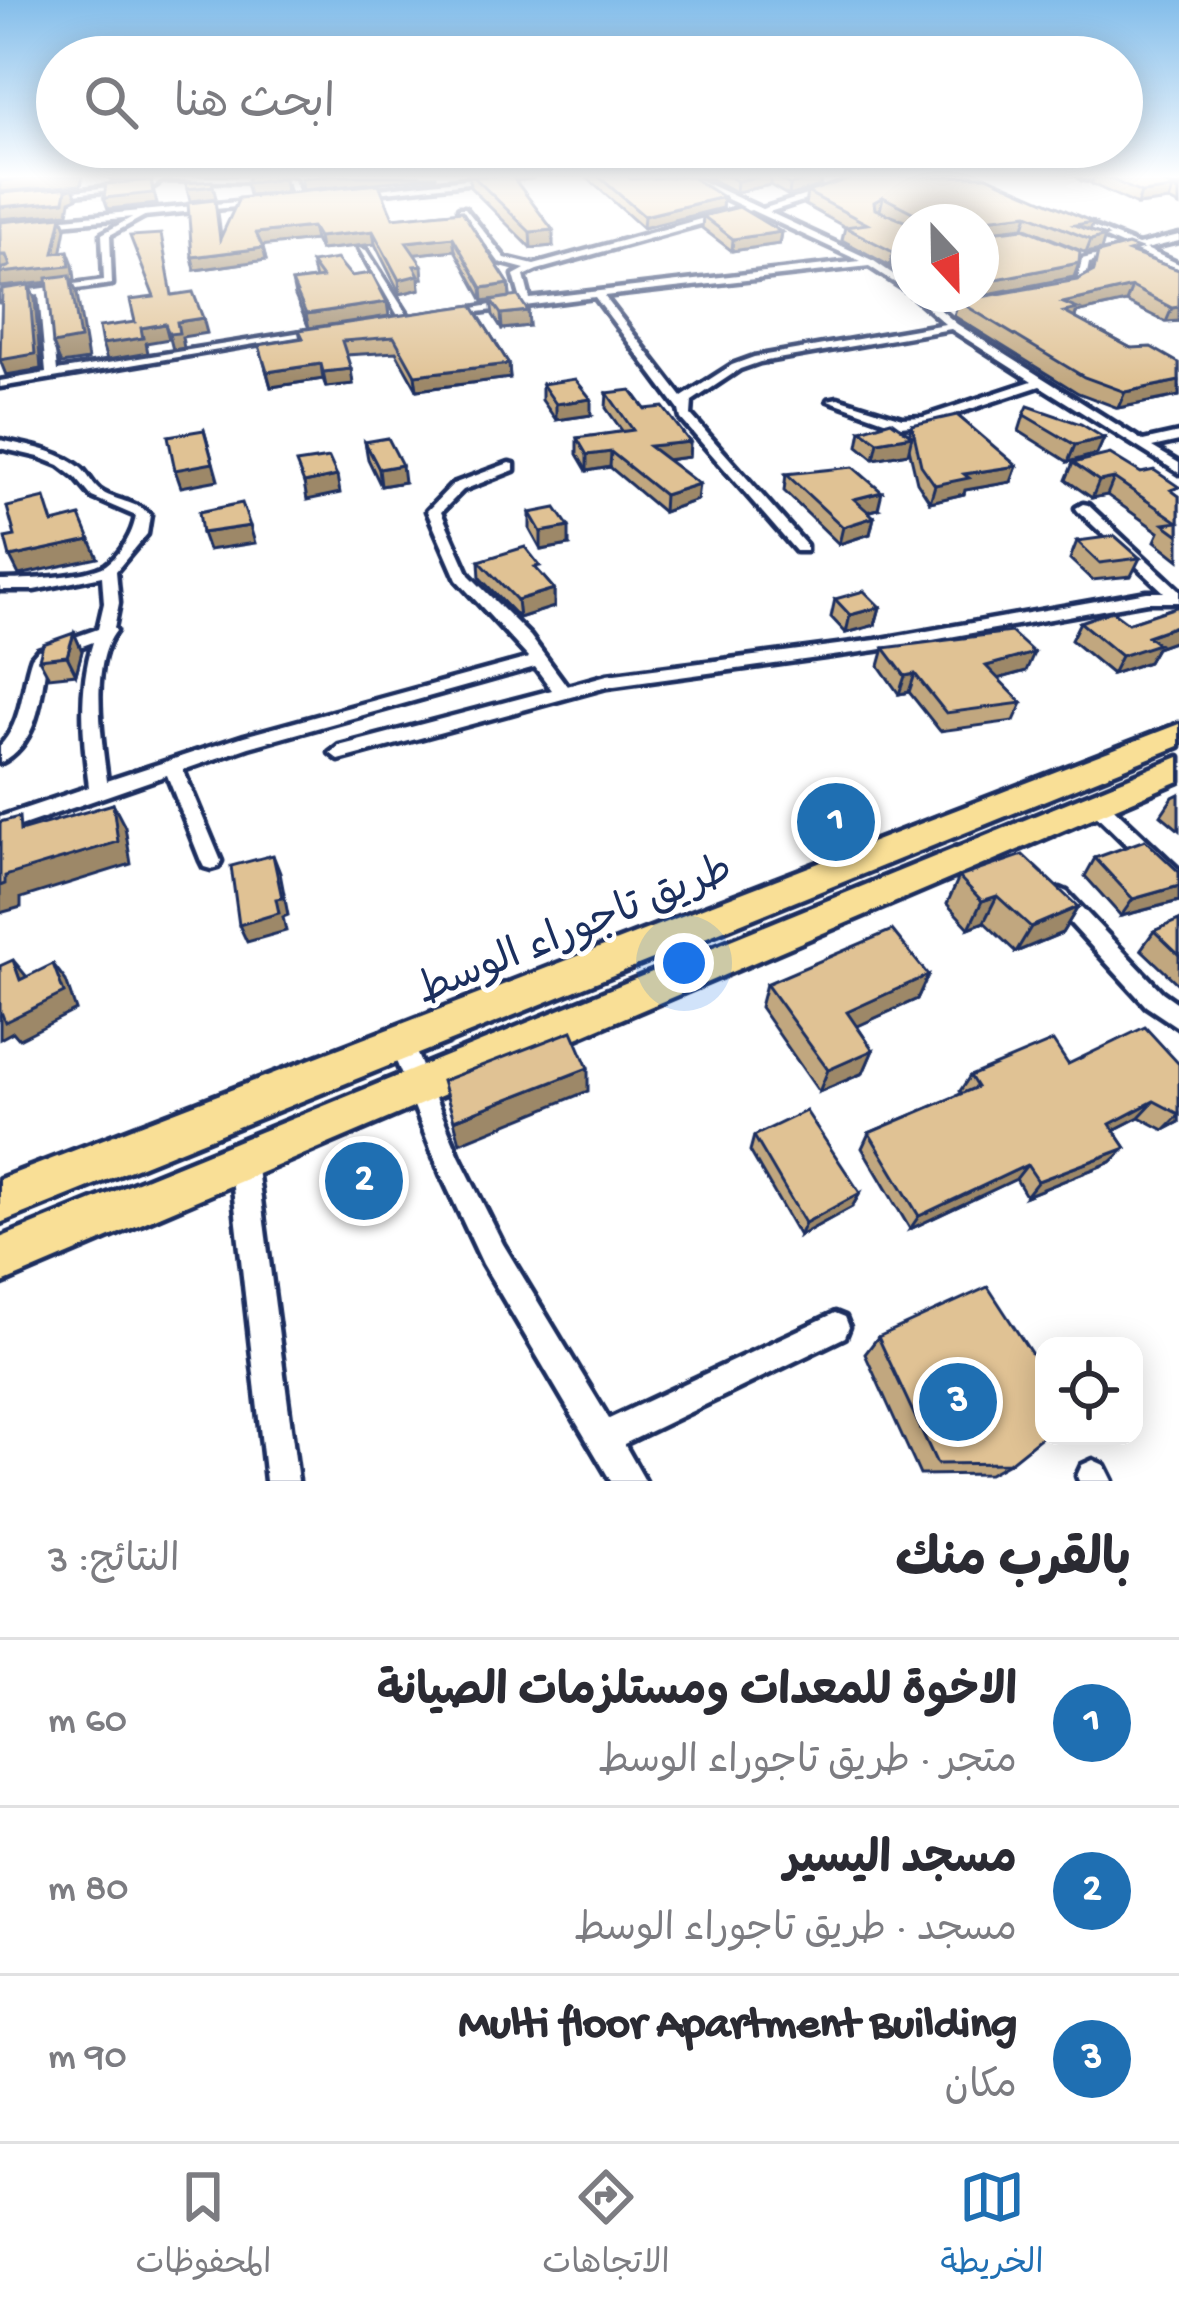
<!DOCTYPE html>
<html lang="ar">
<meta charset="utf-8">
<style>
:root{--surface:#fff;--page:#f7f7f7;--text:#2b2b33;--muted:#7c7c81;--line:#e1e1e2;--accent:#1f6fb2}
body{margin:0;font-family:"Gochi Hand","Playpen Sans Arabic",sans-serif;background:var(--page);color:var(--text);direction:rtl}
.controls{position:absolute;right:36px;bottom:36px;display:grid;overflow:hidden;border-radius:24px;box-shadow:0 6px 30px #0003}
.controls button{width:108px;height:108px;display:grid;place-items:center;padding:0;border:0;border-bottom:3px solid var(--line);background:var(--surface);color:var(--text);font:60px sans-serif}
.compass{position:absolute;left:891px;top:204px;width:108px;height:108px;border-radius:50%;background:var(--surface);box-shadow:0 6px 30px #0003;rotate:158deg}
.you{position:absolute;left:684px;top:963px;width:42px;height:42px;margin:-30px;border:9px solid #fff;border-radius:50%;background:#1a73e8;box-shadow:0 0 0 18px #1a73e833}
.badge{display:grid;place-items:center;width:78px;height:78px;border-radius:50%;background:var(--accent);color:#fff;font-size:39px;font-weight:700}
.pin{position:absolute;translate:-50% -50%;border:6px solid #fff;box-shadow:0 3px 12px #0006}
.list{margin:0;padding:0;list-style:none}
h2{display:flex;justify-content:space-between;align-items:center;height:156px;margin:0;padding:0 48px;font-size:51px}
h2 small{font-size:39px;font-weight:400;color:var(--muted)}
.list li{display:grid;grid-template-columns:78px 1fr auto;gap:36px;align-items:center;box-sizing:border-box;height:168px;padding:0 48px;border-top:3px solid var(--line)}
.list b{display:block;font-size:45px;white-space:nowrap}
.list p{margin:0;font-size:39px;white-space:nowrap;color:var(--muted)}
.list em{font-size:39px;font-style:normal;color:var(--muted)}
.icon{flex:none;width:66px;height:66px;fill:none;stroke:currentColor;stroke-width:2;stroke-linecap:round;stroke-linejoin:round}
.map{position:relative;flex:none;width:1179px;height:1481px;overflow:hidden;direction:ltr}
.search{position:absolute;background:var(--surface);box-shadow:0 6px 30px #0003;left:36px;right:36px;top:36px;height:132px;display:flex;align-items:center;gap:30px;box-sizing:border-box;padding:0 42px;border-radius:66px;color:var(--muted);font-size:45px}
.sheet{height:660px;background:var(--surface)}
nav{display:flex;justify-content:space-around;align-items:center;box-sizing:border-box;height:168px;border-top:3px solid var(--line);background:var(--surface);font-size:33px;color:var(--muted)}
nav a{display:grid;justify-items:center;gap:6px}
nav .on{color:var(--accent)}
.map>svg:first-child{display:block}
</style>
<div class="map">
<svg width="1179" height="1481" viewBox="0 0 1179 1481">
<rect width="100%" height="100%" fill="#fff"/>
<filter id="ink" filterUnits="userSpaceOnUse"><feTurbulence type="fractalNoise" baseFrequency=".00833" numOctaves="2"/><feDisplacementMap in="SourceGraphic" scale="24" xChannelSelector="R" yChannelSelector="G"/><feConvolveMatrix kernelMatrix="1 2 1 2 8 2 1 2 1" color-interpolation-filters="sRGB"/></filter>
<g filter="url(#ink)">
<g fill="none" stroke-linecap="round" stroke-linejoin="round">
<!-- minor casing -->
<g stroke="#1b2f5e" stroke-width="9">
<g id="minor">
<path d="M159 176 283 178 294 180 301 198 294 200 288 183 283 182 163 180 154 186 53 196 49 194 152 182Z"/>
<path d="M680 176H691L762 209 867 176H879L769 212 874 261 909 285V292L869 266 604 296 682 397 732 365 754 357 945 324 911 294H922L957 324 1143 441 1179 433V441L1152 447 1179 463V473L1040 386 928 423 901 426 828 400 838 398 902 418 923 417 1032 381 951 329 760 362 740 369 692 401 691 415 806 545V551H796L681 419 679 410 595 297 455 315 450 312 521 300 514 275 525 269 499 262 459 208H465L505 258 534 265 744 207ZM751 210 860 261 530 299 524 276 537 270Z"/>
<path d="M145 210 148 214 110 235 112 284 49 293 57 371 321 329 326 332 0 387V381L46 373 39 294 0 300V294L104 280 102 234Z"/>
<path d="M1066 216 1138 245 1179 235V241L1146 249 1179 264V270L1136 251 1089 263 1085 283 1064 290V286L1078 280 1082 259 1128 248 1066 220Z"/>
<path d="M359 248 366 250 410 319 409 321 400 319Z"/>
<path d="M0 440C27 446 59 450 81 468 88 474 92 484 99 490 115 502 135 500 150 515L147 534 116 571 119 603 114 628 116 631C89 664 102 741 107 781L244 736 529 658 457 580 427 511 453 484 509 463 514 464V470L463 490 441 512 469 575 530 636 567 686 607 675 876 640 1147 592H1164L1078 511 1076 508 1083 504 1088 505 1179 590V602H1147L876 650 607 687 339 760 330 753 339 746 552 690 535 667 249 747 183 770 221 861 218 867 211 869 204 867 201 861 167 775 0 833V817L89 787C83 739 78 690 93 642L50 658 46 662C41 699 37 745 0 763V746C24 720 21 688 32 657L38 650 98 629 104 603 102 576 34 590H0V580C23 580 88 577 106 565 121 554 133 534 136 516L92 497 76 478 59 465 39 457 0 448Z"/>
<path d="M1094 794 1101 796 1179 870V891L1172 889 1087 806 1084 801 1087 796Z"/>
<path d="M1060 889 1067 892 1162 992 1179 1004V1028L1146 1006 1053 904 1050 898 1053 892Z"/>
<path d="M401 1032 409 1035 459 1156 503 1244 609 1419 835 1313 845 1317 849 1327 845 1337 624 1444 645 1481H611L483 1264 441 1174 389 1043 393 1035Z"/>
<path d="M243 1148 252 1152 256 1161 298 1481H266L230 1161 234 1152Z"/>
<path d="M1093 1460 1104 1465 1112 1481H1079L1077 1476 1082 1465Z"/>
</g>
</g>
<!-- tertiary casing -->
<g stroke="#1b2f5e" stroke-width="9">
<g id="tertiary">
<path d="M492 176H531L349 196 344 193Z"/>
<path d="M1079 176 1179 179V185L1084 179Z"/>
<path d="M270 199 266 204 0 230V224Z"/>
</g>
</g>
<!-- primary casing -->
<g stroke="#1b2f5e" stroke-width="9">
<g id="primary">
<path d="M1179 724V746L0 1223V1179Z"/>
<path d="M1179 757V781L0 1284V1238Z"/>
</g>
</g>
<!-- minor -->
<use href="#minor" fill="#fff" fill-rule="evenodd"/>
<!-- tertiary -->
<use href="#tertiary" fill="#fff" fill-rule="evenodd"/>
<!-- primary -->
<use href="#primary" fill="#f9df96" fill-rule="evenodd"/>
</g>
<!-- wall -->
<g fill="#c1a77f" stroke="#1b2f5e" stroke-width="3">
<path d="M469 176H512L553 246 531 248 470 187Z"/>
<path d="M585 176H628L631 179 723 197 722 208 643 228Z"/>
<path d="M705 176H821L820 186 789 196 770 185 736 192Z"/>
<path d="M987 176 1090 231 1105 236 1101 250 1086 253 1024 227 982 232 1074 277 967 298 959 294H981V222H909V266L905 264 890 266 842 240 845 227 805 205 807 192Z"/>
<path d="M1094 176H1145L1179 189V206L1169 201 1137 205 1092 184Z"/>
<path d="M462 211 509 284 510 297 483 301 455 250 415 254 423 278H419L420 289 400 294 375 244 320 250 315 240 262 245 266 260 195 270 218 212 221 236Z"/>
<path d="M703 216 781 232 779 244 732 251 702 228Z"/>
<path d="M1098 253 1137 255 1179 270V321L1166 322 1126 302 1076 313 1075 318 1131 348 1179 363V396L1118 408 1078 393 954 316 958 301 1077 280 1092 272Z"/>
<path d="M311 263 387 302 389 316 309 328 295 296 292 282 315 279Z"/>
<path d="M491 300 528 311 529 326 502 329 493 315Z"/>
<path d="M472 305 509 364 510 378 417 390 396 352 346 355 353 384 326 387 323 379 271 387 259 345 301 339 299 330Z"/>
<path d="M542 384 591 415 556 420 542 400Z"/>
<path d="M607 393 645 409 690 442 689 457 667 460 697 500 663 512 610 467 587 471 577 454V438L623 432 606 408Z"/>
<path d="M1024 415 1104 438 1097 454 1068 462 1019 431Z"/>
<path d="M912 425 1017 466 1011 482 965 490 964 494 930 502 917 482 909 448 908 453 874 459 858 446 861 430 909 434Z"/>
<path d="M365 442 404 482 381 486 368 459Z"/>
<path d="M1073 463 1141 473 1179 496V560L1155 541 1159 532 1107 495 1092 498 1066 480Z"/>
<path d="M786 474 878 509 868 512 874 517 870 534 839 544 784 491Z"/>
<path d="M530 513 569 545 541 550 530 530Z"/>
<path d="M1077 541 1140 558 1131 576 1092 580 1070 559Z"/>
<path d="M479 561 541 574 554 589V607L519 618 480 578Z"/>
<path d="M835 599 880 607 875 625 846 633 831 617Z"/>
<path d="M1179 606V640L1156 648 1148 662 1112 674 1071 640 1080 622 1128 623Z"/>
<path d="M74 633 82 651 76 674 49 677 39 659Z"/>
<path d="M884 648 1026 671 998 679 1022 703 1014 721 940 731 909 692 899 694 879 666Z"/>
<path d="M1179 794V830L1161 815 1173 797Z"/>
<path d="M1095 858 1179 872V901L1121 916 1085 876Z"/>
<path d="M959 877 1078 907 1062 933 1016 952 984 922 969 928 947 904Z"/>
<path d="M1179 920V985L1141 949 1154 931Z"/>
<path d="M928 975 917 999 857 1026 873 1050 863 1073 819 1092 760 1007 766 984Z"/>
<path d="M1068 1064H1179V1122L1164 1130 1139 1117 1114 1130 1126 1148 1111 1162 1026 1196 1016 1179 910 1229 862 1148 869 1133 962 1094 960 1091 970 1076Z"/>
<path d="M754 1136 860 1193 852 1207 799 1236 750 1151Z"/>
<path d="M878 1337 1009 1463 989 1474 920 1475 865 1354Z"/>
</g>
<!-- shaded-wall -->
<g fill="#9d8868" stroke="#1b2f5e" stroke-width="3">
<path d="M46 176H83L81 185 0 192V181Z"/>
<path d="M109 176H151V177L111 182Z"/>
<path d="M328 176H436V177L303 190 301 179Z"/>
<path d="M763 176H771L770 185 736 192 737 181Z"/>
<path d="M821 176 820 186 789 196 790 185Z"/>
<path d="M284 179 286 192 249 195 246 183Z"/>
<path d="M151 180 157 204 108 209 104 198Z"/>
<path d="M213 186 216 198 190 201 187 189Z"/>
<path d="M73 187 77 198 70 201 68 213 0 219V207Z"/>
<path d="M1173 189 1169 201 1137 205 1141 193Z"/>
<path d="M723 197 722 208 643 228 644 216Z"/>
<path d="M883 197 880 210 871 215 874 202Z"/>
<path d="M1028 214 1024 227 981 232 984 219Z"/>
<path d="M62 216 66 228 59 266 54 253Z"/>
<path d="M1093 222 1089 235 1075 225Z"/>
<path d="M312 227 315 240 259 246 256 233Z"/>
<path d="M553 230V246L531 248 530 232Z"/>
<path d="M373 231 375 244 320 250 318 237Z"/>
<path d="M781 232 779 244 732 251 733 239Z"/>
<path d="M1105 236 1101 250 1086 253 1091 240Z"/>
<path d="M453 237 455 250 408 255 406 242Z"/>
<path d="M263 248 266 260 195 270 192 257Z"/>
<path d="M908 250 905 264 890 266 893 252Z"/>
<path d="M68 251 73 264 75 279 72 280 77 294 88 360 61 364 53 344 71 280 0 287V273Z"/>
<path d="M0 255H6L12 268H0Z"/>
<path d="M1079 263 1074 277 967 298 968 294H981V282Z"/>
<path d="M422 265 423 278H419L420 289 400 294 399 280 414 266Z"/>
<path d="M509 284 510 297 483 301 482 288Z"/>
<path d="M29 285 35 299 41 369 6 375 0 360Z"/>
<path d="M1132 287 1126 302 1076 313 1073 324 1059 327 1063 303Z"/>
<path d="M387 302 389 316 309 328 306 314Z"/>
<path d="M1179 307V321L1166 322 1172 308Z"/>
<path d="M528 311 529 326 502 329 501 314Z"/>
<path d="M203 318 207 333 182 337 184 348 173 350 169 334 177 322Z"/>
<path d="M165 324 169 339 146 343 148 353 107 360 102 344 141 328Z"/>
<path d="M321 364 323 379 271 387 267 372Z"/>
<path d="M509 364 510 378 417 390 415 375Z"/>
<path d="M351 369 353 384 326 387 323 372Z"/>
<path d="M1179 381V396L1118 408 1125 392Z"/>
<path d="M591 399V415L556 420V404Z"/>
<path d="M204 430 218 480 181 487 175 470Z"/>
<path d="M912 436 908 453 874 459 878 442Z"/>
<path d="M1104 438 1097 454 1068 462 1075 445Z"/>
<path d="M690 442 689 457 649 462V446Z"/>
<path d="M611 452 610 467 587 471V455Z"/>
<path d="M402 465 404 482 381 486 379 469Z"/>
<path d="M1017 466 1011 482 965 490 964 494 930 502 935 485 964 474Z"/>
<path d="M337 476 340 493 307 500 304 483Z"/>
<path d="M1114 478 1107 495 1092 498 1099 481Z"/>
<path d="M699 484 697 500 663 512 664 495Z"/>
<path d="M882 492 878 509 850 516 854 499Z"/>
<path d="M874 517 870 534 839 544 843 527Z"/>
<path d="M250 526 255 543 208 550 202 533Z"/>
<path d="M569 527V545L541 550V532Z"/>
<path d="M90 540 98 558 19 575 10 557Z"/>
<path d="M554 589V607L519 618 517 600Z"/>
<path d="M880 607 875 625 846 633 850 615Z"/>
<path d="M1179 625V640L1156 648 1148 662 1112 674 1121 656 1147 636Z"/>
<path d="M74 633 82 651 76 674 67 656Z"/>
<path d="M1034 653 1026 671 979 684 986 666Z"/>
<path d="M915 674 909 692 899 694 905 676Z"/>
<path d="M113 804 125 827 131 864 21 898V907L0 913V886L5 876Z"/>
<path d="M273 855 280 873 288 915 283 917 286 931 247 942 239 925 276 899Z"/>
<path d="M1179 886V901L1121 916 1133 899Z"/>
<path d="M997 896 984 922 969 928 982 901Z"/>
<path d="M1078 907 1062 933 1016 952 1031 927Z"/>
<path d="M13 960 27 977 20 980Z"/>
<path d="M53 964 66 981 76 1010 19 1039 13 1032 0 1039V1015Z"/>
<path d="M928 975 917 999 838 1035 847 1012Z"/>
<path d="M873 1050 863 1073 819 1092 828 1070Z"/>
<path d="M588 1068V1091L460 1143 454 1120Z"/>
<path d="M1154 1101 1139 1117 1096 1139 1110 1124Z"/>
<path d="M1179 1115V1122L1164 1130Z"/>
<path d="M1126 1148 1111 1162 1026 1196 1038 1181Z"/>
<path d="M1027 1165 1016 1179 910 1229 919 1216Z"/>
<path d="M860 1193 852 1207 799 1236 805 1223Z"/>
</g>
<!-- building -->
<g fill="#e0c294" stroke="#1b2f5e" stroke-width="3">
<path d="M0 176H46L0 181Z"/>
<path d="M249 176H281L284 179 246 183Z"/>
<path d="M473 176H512L553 230 530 232Z"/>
<path d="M598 176H628L631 179 690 176 723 197 644 216Z"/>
<path d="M727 176H763L737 181Z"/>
<path d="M773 176H819L790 185Z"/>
<path d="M870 176H987L1093 222 1075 225 1105 236 1091 240 1028 214 984 219 982 233 1024 228 1080 251 1079 263 981 282V222H915L914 213 883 197 874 202 875 209 909 223V250L893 252 845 227 867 224 807 192 848 179Z"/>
<path d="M1104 176H1145L1179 189V192L1173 189 1141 193Z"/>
<path d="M151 180 153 193 104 198 106 184Z"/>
<path d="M212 181 213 186 187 189 186 183Z"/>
<path d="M379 184 393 218 462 211 509 284 482 288 453 237 406 242 422 265 414 266 419 275 399 280 373 231 318 237 312 227 256 233 263 248 192 257 188 203 215 200 220 239 239 198Z"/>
<path d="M73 187 66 190 64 201 0 207V193Z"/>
<path d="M739 207 781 232 733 239 703 216Z"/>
<path d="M62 216 54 253 68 251 70 266 0 273V270L10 266 6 255H0V222Z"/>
<path d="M161 234 172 295 193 292 203 318 177 322 179 333 169 334 165 324 141 328 143 338 102 344 99 327 135 322 130 300 154 297 130 236Z"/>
<path d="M1128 245 1139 249 1129 252 1179 270V307L1172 308 1132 287 1063 303 1078 309 1064 312 1131 348 1151 347 1179 363V381L1125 392 1084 377 958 301 1077 280 1094 271 1098 253Z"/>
<path d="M337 259 351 276 372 273 387 302 306 314 292 282 322 278 311 263Z"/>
<path d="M70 275 80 339 53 344 47 278Z"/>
<path d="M29 285 35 354 0 360 2 289Z"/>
<path d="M518 296 528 311 501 314 491 300Z"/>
<path d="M472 305 509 364 415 375 394 337 342 341 351 369 323 372 321 364 267 372 259 345 303 338 299 330Z"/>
<path d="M575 379 591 399 556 404 542 384Z"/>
<path d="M631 390 645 409 663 407 690 442 649 446 699 484 664 495 611 452 587 455 577 438 633 430 607 393Z"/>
<path d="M1028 406 1081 424 1104 438 1075 445 1024 415Z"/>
<path d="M957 415 1017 466 964 474 969 478 935 485 921 465 912 425Z"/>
<path d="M891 421 912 436 878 442 861 430Z"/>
<path d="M204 430 213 463 175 470 168 436Z"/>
<path d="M388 438 402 465 379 469 365 442Z"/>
<path d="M1110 454 1141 473 1154 470 1179 487 1171 490 1179 496V535L1164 524 1178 522 1114 478 1099 481 1073 463Z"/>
<path d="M329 458 337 476 304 483 296 463Z"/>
<path d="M853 467 882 492 854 499 874 517 843 527 786 474Z"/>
<path d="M45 498 53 523 80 516 90 540 10 557 5 538 15 536 7 507Z"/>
<path d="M242 503 250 526 202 533 199 512Z"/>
<path d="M556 508 569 527 541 532 530 513Z"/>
<path d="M1115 536 1140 558 1100 563 1077 541Z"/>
<path d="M525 547 540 566 535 567 554 589 517 600 479 561Z"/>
<path d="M864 591 880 607 850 615 835 599Z"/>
<path d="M1179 606V625L1147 636 1158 644 1121 656 1080 622 1112 611 1128 623Z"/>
<path d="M1011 632 1034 653 986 666 1022 703 946 713 915 674 905 676 884 648Z"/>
<path d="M74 633 67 656 39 659 43 644Z"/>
<path d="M113 804 118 842 5 876V884L0 886V822L19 817 20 831Z"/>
<path d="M1145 840 1179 872V886L1133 899 1095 858Z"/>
<path d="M273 855 282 898 276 899 279 913 239 925 231 866Z"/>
<path d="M1023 855 1078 907 1031 927 997 896 982 901 959 877Z"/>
<path d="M1179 920V955L1154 931Z"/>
<path d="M892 930 928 975 847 1012 873 1050 828 1070 766 984Z"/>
<path d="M13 960 20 980 53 964 64 993 5 1022 2 1014 0 1015V966Z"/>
<path d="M1145 1027 1179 1064V1114L1154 1101 1110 1124 1126 1148 1038 1181 1027 1165 919 1216 869 1133 977 1087 970 1076 1053 1041 1068 1064Z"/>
<path d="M572 1031 588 1068 454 1120 442 1081Z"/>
<path d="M806 1111 860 1193 805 1223 754 1136Z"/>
<path d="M988 1287 1044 1373V1435L1009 1463 937 1464 878 1337Z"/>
</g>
</g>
<!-- sky -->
<linearGradient id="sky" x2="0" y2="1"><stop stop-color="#83bdea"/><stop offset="0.46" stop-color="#fff"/><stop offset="1" stop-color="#fff" stop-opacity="0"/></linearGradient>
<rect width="1179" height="384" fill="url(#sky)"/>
<g text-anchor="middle" stroke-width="10" stroke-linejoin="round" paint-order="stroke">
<!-- near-street labels -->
<g font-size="42" fill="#1b2f5e" stroke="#fff">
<text transform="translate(573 926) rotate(-22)" y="15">طريق تاجوراء الوسط</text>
</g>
</g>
</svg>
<div class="controls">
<button><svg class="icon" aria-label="locate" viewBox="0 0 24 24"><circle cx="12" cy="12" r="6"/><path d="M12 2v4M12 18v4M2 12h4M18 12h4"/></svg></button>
</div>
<svg class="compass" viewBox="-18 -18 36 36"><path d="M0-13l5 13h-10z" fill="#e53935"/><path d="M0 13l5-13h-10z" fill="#7c7c81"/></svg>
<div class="you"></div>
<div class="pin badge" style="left:836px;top:822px">1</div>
<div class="pin badge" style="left:364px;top:1181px">2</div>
<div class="pin badge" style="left:958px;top:1402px">3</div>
<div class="search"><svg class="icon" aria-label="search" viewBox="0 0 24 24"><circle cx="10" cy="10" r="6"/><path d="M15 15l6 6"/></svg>ابحث هنا</div>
</div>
<section class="sheet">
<h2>بالقرب منك<small>النتائج: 3</small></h2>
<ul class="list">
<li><span class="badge">1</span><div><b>الاخوة للمعدات ومستلزمات الصيانة</b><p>متجر · طريق تاجوراء الوسط</p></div><em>60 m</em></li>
<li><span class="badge">2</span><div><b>مسجد اليسير</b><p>مسجد · طريق تاجوراء الوسط</p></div><em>80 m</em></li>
<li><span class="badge">3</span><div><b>Multi floor Apartment Building</b><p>مكان</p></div><em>90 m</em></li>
</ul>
</section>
<nav>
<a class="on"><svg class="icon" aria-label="map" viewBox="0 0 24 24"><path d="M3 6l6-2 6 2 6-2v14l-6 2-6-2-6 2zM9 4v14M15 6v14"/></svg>الخريطة</a>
<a><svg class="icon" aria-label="directions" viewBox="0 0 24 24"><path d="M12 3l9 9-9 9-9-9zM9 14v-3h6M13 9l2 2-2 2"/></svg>الاتجاهات</a>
<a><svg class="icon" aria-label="saved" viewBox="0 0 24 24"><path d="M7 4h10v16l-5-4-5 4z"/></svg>المحفوظات</a>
</nav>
